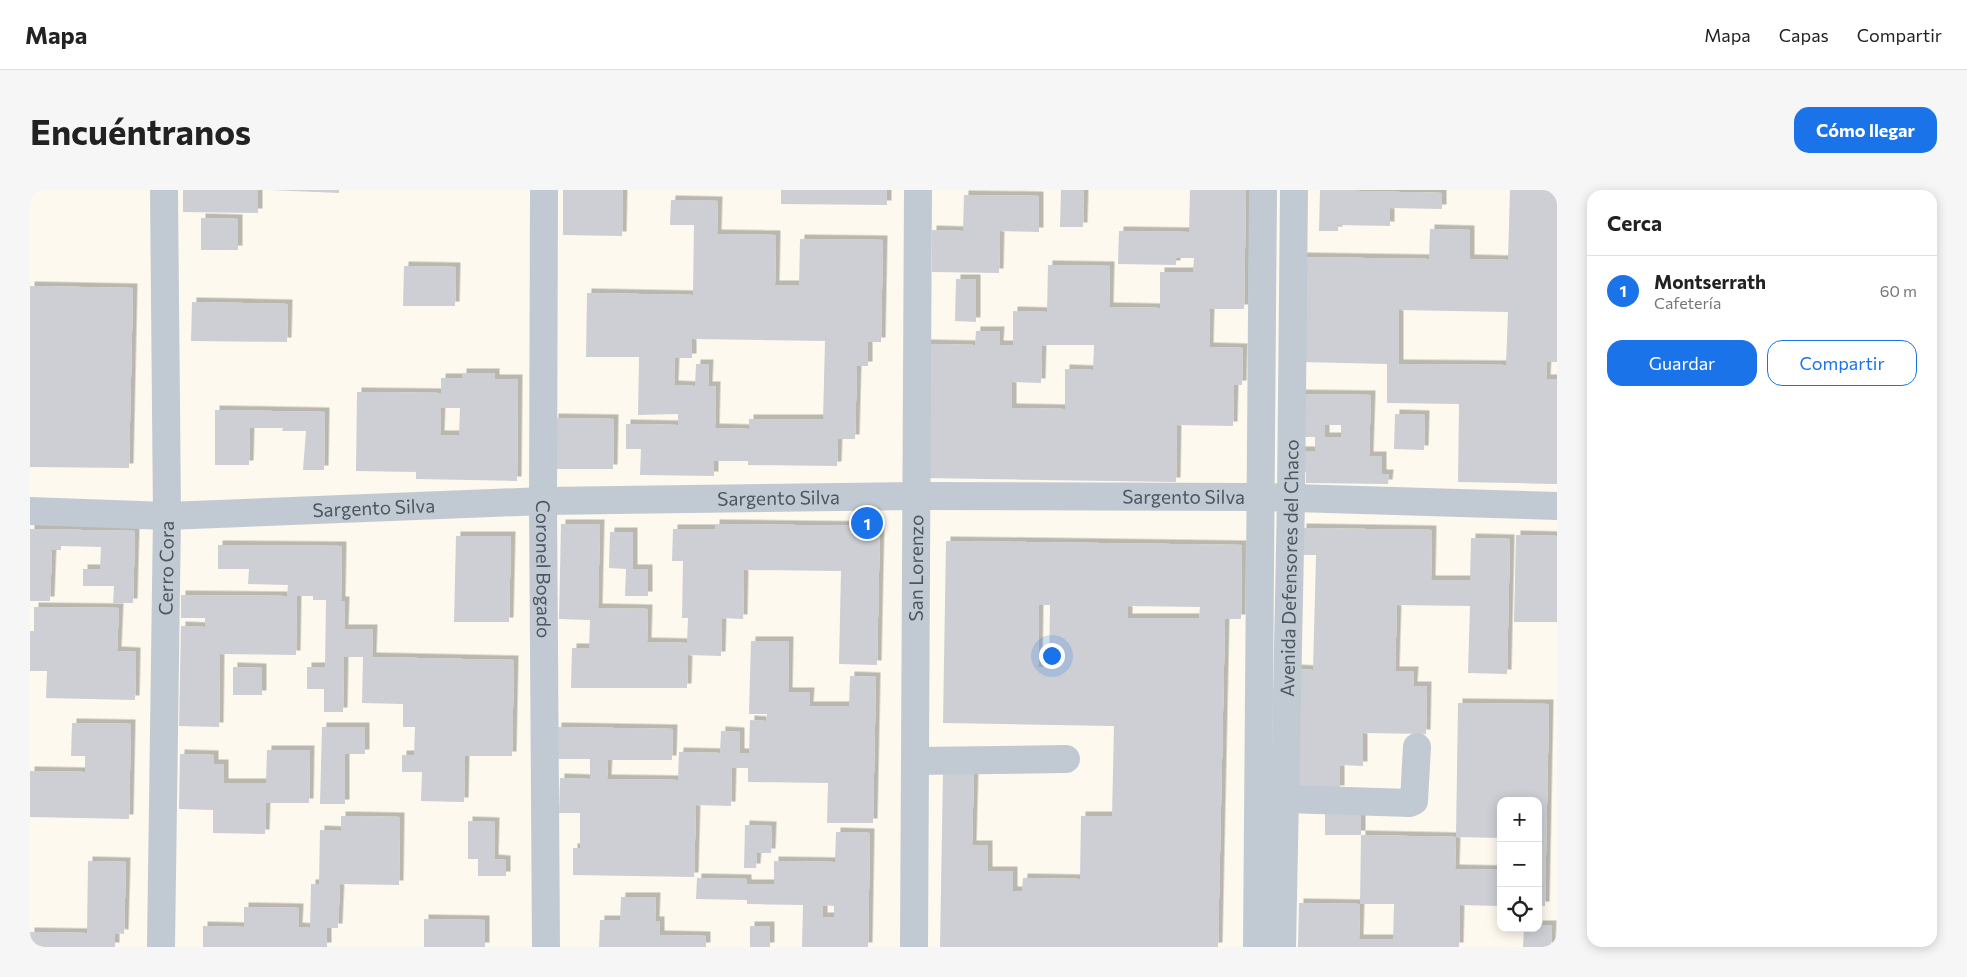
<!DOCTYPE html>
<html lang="es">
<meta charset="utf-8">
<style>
:root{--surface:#fff;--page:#f6f6f6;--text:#222;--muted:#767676;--line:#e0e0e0;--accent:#1a73e8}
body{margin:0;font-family:Commissioner,sans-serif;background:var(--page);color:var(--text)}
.controls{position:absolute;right:15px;bottom:15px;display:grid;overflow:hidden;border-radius:10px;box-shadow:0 2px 12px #0003}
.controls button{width:45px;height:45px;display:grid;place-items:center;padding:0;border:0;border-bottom:1px solid var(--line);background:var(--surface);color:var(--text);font:25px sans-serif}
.you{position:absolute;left:1021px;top:465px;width:18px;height:18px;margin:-12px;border:4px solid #fff;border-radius:50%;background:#1a73e8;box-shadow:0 0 0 8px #1a73e833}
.badge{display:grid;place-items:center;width:32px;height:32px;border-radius:50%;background:var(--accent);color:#fff;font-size:16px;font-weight:700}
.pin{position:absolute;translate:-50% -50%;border:2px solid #fff;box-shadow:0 1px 5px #0006}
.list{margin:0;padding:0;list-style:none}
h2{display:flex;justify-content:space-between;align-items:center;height:65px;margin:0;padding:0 20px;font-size:21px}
h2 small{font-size:16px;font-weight:400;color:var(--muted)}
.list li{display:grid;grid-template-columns:32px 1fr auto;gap:15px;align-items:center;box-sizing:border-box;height:70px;padding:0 20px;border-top:1px solid var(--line)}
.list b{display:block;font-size:19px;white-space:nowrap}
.list p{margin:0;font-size:16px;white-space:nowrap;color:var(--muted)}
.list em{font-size:16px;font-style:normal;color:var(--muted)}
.actions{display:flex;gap:10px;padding:15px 20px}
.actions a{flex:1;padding:11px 0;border:1px solid var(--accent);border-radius:15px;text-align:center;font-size:18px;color:var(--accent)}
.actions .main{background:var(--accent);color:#fff}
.icon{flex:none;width:28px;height:28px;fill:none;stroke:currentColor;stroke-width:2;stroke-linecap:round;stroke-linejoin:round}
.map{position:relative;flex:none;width:1527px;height:757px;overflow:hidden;border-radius:15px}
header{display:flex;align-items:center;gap:30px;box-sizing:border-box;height:70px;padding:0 25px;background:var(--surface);border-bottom:1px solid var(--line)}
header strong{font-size:24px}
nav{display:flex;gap:28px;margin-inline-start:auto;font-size:18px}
.intro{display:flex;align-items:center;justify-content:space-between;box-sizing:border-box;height:120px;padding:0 30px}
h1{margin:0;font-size:35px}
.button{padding:12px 22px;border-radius:15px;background:var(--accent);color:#fff;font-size:18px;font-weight:700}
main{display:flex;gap:30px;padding:0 30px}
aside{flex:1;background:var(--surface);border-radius:15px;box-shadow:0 2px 12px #0003}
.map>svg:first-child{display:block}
</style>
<header>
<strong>Mapa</strong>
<nav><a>Mapa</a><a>Capas</a><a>Compartir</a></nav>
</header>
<div class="intro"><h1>Encuéntranos</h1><a class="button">Cómo llegar</a></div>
<main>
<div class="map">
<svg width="1527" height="757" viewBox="0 0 1527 757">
<defs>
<filter id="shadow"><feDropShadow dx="4.5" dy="-4.5" stdDeviation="0" flood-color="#0004"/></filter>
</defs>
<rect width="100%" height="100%" fill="#f5f3f3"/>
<!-- commercial -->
<path fill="#fdf9ef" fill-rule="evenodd" d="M0 0H1527V757H0ZM1471 611H1508V738H1471Z"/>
<!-- building -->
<g fill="#cdcfd5" fill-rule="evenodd" filter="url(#shadow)">
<path d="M153 0H228V23L153 22Z"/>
<path d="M240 0H309V3Z"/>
<path d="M533 0H593L592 46 533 45Z"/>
<path d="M751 0H857V15L751 14Z"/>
<path d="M1031 0H1054L1053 37H1030Z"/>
<path d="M1160 0H1216L1214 119H1180L1179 157 1213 158 1212 195H1204L1203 236 1147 235 1146 292 893 288 896 154 945 155 946 141H970L969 155H983V121L1017 122 1018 75 1080 76 1079 117 1130 118V82H1163L1164 68H1146V75L1088 74 1089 41 1159 42ZM1017 155H1064L1063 180 1035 179V219L982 218V192L1011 193 1012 156Z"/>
<path d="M1290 0 1412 3V19L1360 18V36L1308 35V41H1289Z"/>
<path d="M1480 0H1527V172H1517L1516 189H1527V294L1428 292 1429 214 1357 213V174L1269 172 1271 67 1399 69 1400 39 1440 40V69L1478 70ZM1369 120 1478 122 1476 175 1369 174Z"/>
<path d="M934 5 1009 6V42L970 41 969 83 902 82V40L933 41Z"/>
<path d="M641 10 688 11 687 44 746 45 745 95H769L770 49 853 50 851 152H838V176H827L825 249H808L807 276 718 275V271H684V286L610 285 611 259H596V234L648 235V224L608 225 609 167H556L557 103 663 105 664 35H640ZM662 149 795 151 793 229H719V239L685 238 686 196H678L679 174H666L665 196 644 195 645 168H662Z"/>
<path d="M171 28 208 29V60H171Z"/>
<path d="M374 76 426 77 425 116H373Z"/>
<path d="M926 89H946V132L925 131Z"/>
<path d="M0 96 103 98 99 278 0 277Z"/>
<path d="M162 112 258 114 257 152 161 151Z"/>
<path d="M432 183H465V189H488L487 291 386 289V282L326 281 327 202 411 203V188H432ZM411 218H430L429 245H410Z"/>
<path d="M1265 204 1341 205 1339 266H1352V284H1359L1358 294 1276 293V282H1267V261H1285V247H1264ZM1295 235H1311V247H1295Z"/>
<path d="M185 220 295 222 294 280H273L276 241H252L253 238H220L219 275H185Z"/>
<path d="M1365 224 1395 225 1394 260 1364 259Z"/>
<path d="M524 228 584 229 583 279H523Z"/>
<path d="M531 334H570L568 418 618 419 617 452 657 453 658 428H652L653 371H642L643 339H685V334L850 336 847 475 809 474 811 381 714 380 713 429 692 428 691 466 658 465 657 498H541L542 458H559L560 430 529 429Z"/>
<path d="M1272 338 1402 340 1401 390H1440L1441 348 1480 349 1477 484 1438 483 1440 416 1367 415 1365 481H1384L1383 496H1397L1396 544 1333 543V576L1310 575V600L1261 599 1263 479 1283 480 1286 365H1271Z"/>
<path d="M0 339 105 341 103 413H83L84 396H53V379H70L71 357 31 356V360H22L20 411H0Z"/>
<path d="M580 342H603V379H618V406H595L596 379 579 378Z"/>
<path d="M1486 345 1527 346V432H1484Z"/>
<path d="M426 346H481L479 432H424Z"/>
<path d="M916 351 1212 355 1211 429H1195L1188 757H910L913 581H944L942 655H958V681H983V701H992L993 688 1050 689 1051 626H1082L1084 536 913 533ZM1009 415H1020L1019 478 1008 477ZM1098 416 1170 417 1169 428H1098Z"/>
<path d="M188 355 312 356 311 411H315L314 439H343L342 467 484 470 482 566H435L434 612 391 611 392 582H372V565H384L385 537H373V514L332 513 333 467H314L313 522H294V499H277V477H295L296 410H283V406H267L266 465 190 464 189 537 149 536 151 436 175 437V428H151V405L257 406 258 395 218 394 219 379H188Z"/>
<path d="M4 417 89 418 87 461 106 462 105 510 16 508 17 481H0V441H4Z"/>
<path d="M721 451H759L758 502H780L779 516H819L820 486 846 487 843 633H797L798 593 718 592V578H702L701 616 666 615 664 687 543 685V658H550V623H529L530 588 560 589V569H526L527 537 643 539 642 570H578L577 589 648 590 649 562 690 563 691 541 710 542V563H719L720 530 736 531 737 524H719Z"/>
<path d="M203 477 232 478V505H203Z"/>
<path d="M1428 513 1519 514 1515 716H1508V611H1471V648L1426 647Z"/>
<path d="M42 533 101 534 99 629 0 627V581L55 582V566H41Z"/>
<path d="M292 537H335V564H315V614H290Z"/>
<path d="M237 560H280L279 613H236L235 644 183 643V620L149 619 150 564 184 565V574H194V593H236Z"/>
<path d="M1295 621 1331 622V645H1295Z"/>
<path d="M311 626 370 627 369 695 310 694 308 738H297V757H173V736L214 737V717L269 718 268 737 280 738 281 694H289L290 640 311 641Z"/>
<path d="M438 631 465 632 464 669 476 670V686H448V669H438Z"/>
<path d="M715 635 742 636 741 663H727L726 678H714Z"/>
<path d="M806 642 840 643 838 757H772L773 715 717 714V710L666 709 667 688 717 689V694H744V671L805 672ZM793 715 804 716V727H793Z"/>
<path d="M1331 645 1426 647 1425 679 1471 680V716L1430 715 1429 757H1268L1269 713 1330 714 1329 749H1363L1364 714H1330Z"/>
<path d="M58 671 96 672 94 744 85 743V757H0V742L57 743Z"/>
<path d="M591 707H626L625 731H630V745L676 746V757H569L570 730H590Z"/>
<path d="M394 729 455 730V757H394Z"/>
<path d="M1508 735H1522L1521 757H1493L1494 738H1508Z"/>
<rect x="720" y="736" width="20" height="21"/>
</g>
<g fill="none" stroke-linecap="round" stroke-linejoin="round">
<!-- minor -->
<g stroke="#c1cad2" stroke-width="28">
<path id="s1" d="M514 0 513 311 516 757"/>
<path id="s2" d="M0 321 137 326 513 311 886 306 1231 307 1527 316"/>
<path d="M886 571 1036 569"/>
<path d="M1255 609 1380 613 1384 611 1387 557"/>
<path id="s3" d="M131 757 137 326 134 0"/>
<path id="s4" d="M884 757 888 0"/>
<path d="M1227 757 1233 0"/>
<path id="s5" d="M1252 757 1261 308 1264 0"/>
</g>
</g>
<g text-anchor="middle" stroke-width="5" stroke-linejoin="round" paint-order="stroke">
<!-- street labels -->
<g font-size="19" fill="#4a5661" stroke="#fff">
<text dy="7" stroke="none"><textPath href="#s2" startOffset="1154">Sargento Silva</textPath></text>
<text dy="7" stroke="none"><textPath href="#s2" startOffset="749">Sargento Silva</textPath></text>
<text dy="7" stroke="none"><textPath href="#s2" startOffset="344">Sargento Silva</textPath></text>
<text dy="7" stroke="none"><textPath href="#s3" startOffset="379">Cerro Cora</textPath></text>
<text dy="7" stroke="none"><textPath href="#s1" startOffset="379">Coronel Bogado</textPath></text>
<text dy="7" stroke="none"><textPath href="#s4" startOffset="379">San Lorenzo</textPath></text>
<text dy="7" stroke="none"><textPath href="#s5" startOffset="379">Avenida Defensores del Chaco</textPath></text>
</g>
</g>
</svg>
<div class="controls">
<button>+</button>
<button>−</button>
<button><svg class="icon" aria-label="locate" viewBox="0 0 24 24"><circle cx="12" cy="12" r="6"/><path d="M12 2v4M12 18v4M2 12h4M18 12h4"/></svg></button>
</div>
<div class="you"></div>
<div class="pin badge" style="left:837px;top:333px">1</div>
</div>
<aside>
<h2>Cerca<small></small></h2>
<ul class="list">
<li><span class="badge">1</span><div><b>Montserrath</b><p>Cafetería</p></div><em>60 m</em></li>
</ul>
<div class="actions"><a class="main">Guardar</a><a>Compartir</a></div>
</aside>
</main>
